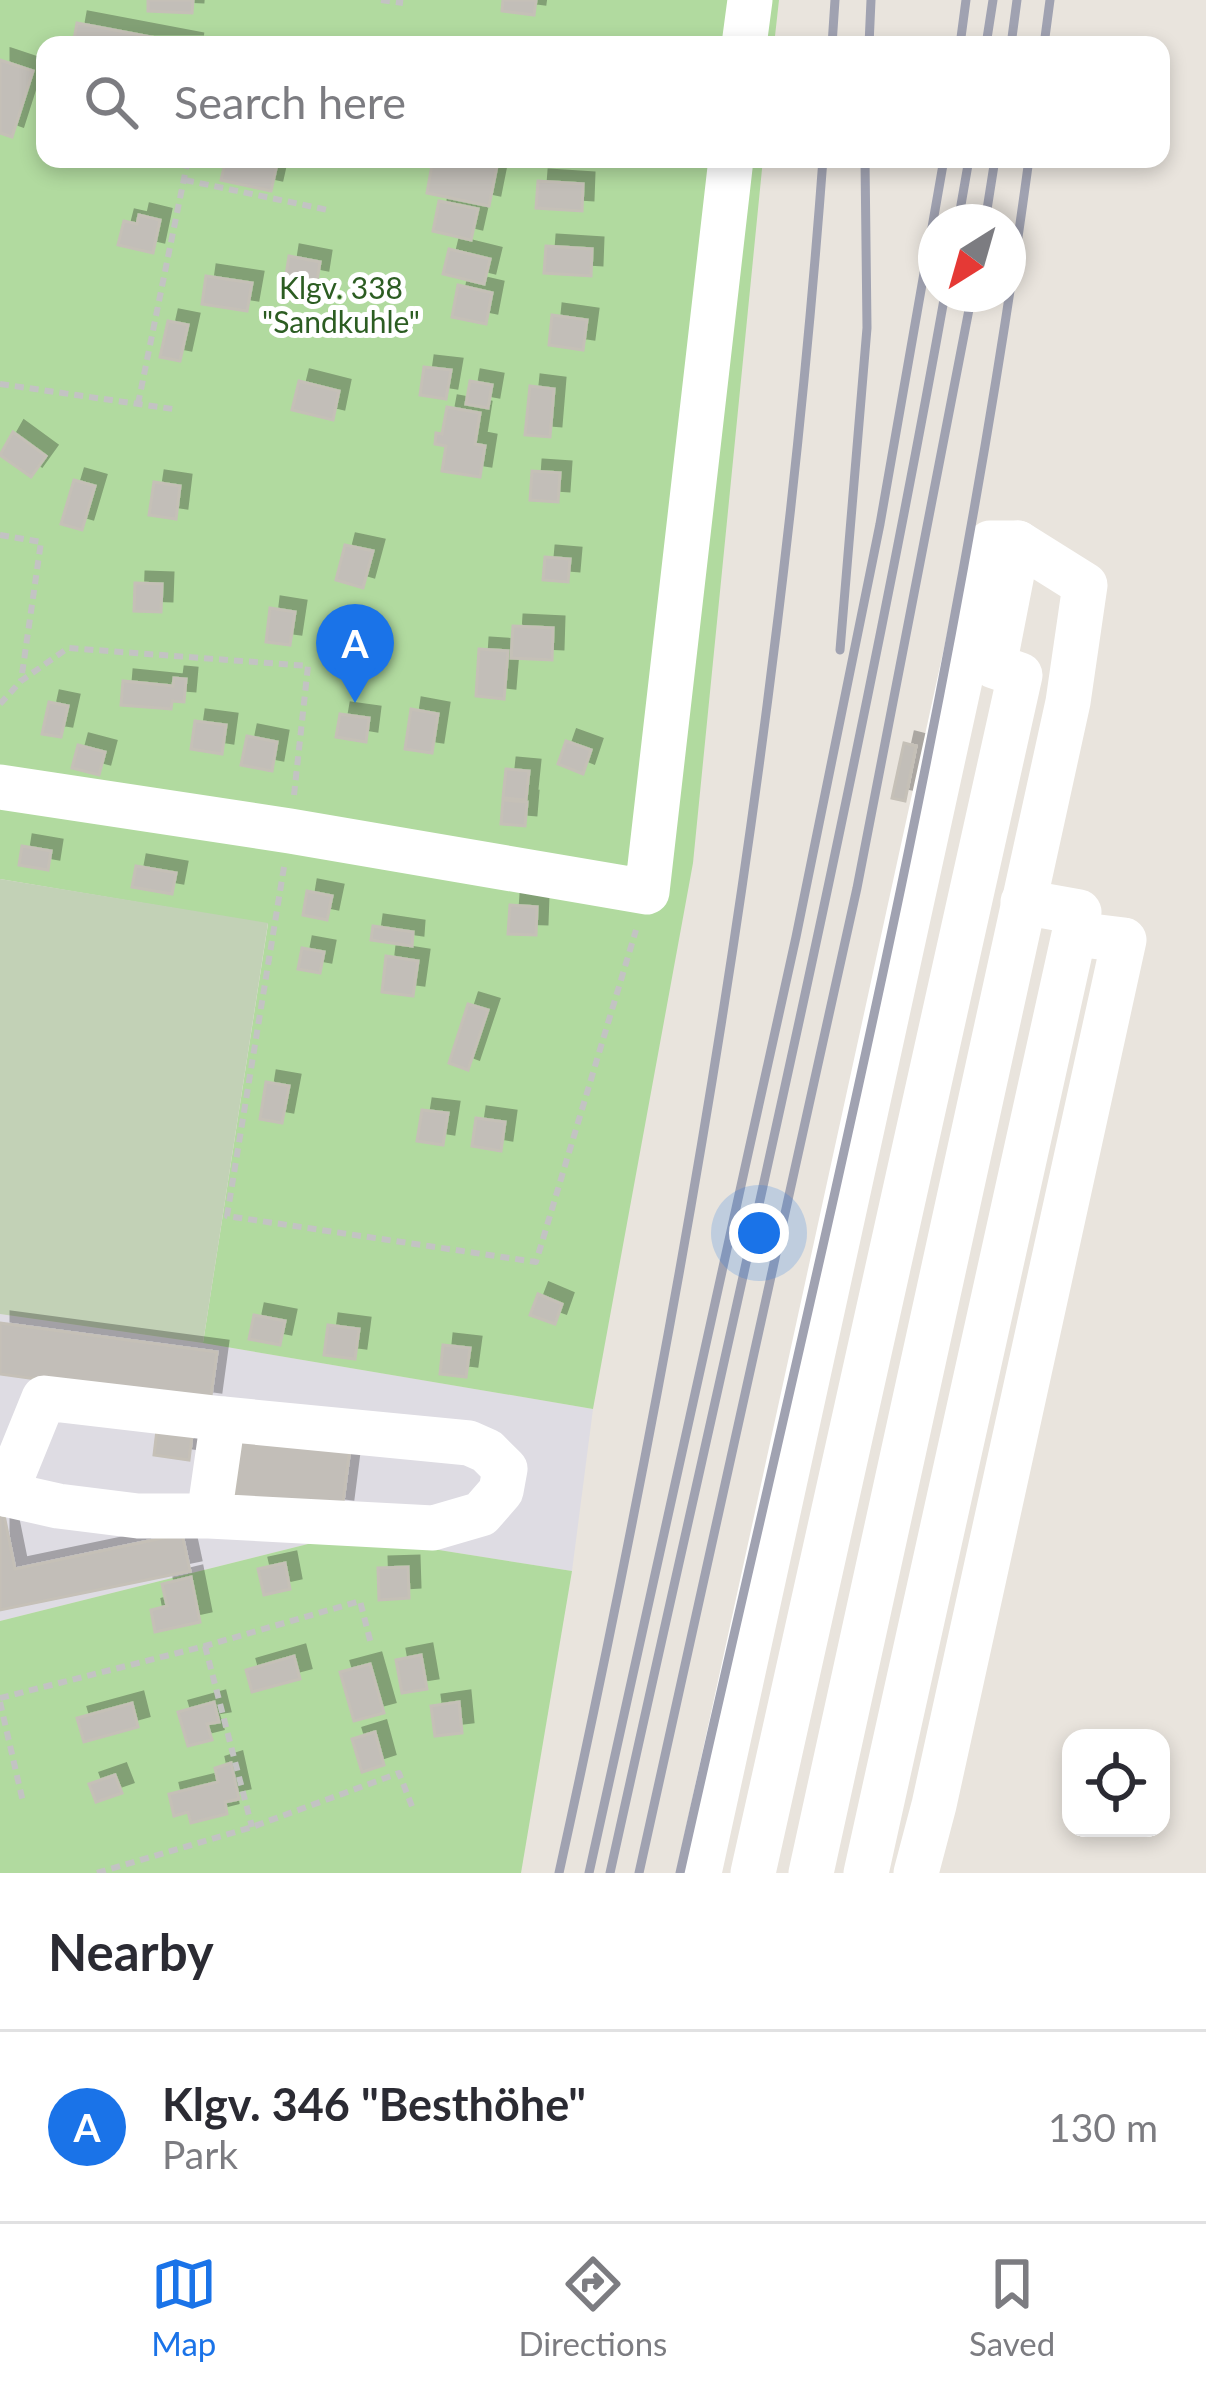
<!DOCTYPE html>
<meta charset="utf-8">
<style>
:root{--surface:#fff;--page:#f7f7f7;--text:#2b2b33;--muted:#7c7c81;--line:#e1e1e2;--accent:#1a73e8}
body{margin:0;font-family:Lato,sans-serif;background:var(--page);color:var(--text)}
.controls{position:absolute;right:36px;bottom:36px;display:grid;overflow:hidden;border-radius:24px;box-shadow:0 6px 18px #0003}
.controls button{width:108px;height:108px;display:grid;place-items:center;padding:0;border:0;border-bottom:3px solid var(--line);background:var(--surface);color:var(--text);font:60px sans-serif}
.compass{position:absolute;left:918px;top:204px;width:108px;height:108px;border-radius:50%;background:var(--surface);box-shadow:0 6px 18px #0003;rotate:217deg}
.you{position:absolute;left:759px;top:1233px;width:42px;height:42px;margin:-30px;border:9px solid #fff;border-radius:50%;background:#1a73e8;box-shadow:0 0 0 18px #1a73e833}
.badge{display:grid;place-items:center;width:78px;height:78px;border-radius:50%;background:var(--accent);color:#fff;font-size:39px;font-weight:700}
.pin{position:absolute;translate:-50% -99px;filter:drop-shadow(0 3px 6px #0008)}
.pin::after{content:'';position:absolute;top:63px;width:42px;height:36px;background:inherit;clip-path:polygon(0 0,100% 0,50% 100%)}
.list{margin:0;padding:0;list-style:none}
h2{display:flex;justify-content:space-between;align-items:center;height:156px;margin:0;padding:0 48px;font-size:51px}
h2 small{font-size:39px;font-weight:400;color:var(--muted)}
.list li{display:grid;grid-template-columns:78px 1fr auto;gap:36px;align-items:center;box-sizing:border-box;height:192px;padding:0 48px;border-top:3px solid var(--line)}
.list b{display:block;font-size:45px;white-space:nowrap}
.list p{margin:0;font-size:39px;white-space:nowrap;color:var(--muted)}
.list em{font-size:39px;font-style:normal;color:var(--muted)}
.icon{flex:none;width:66px;height:66px;fill:none;stroke:currentColor;stroke-width:2;stroke-linecap:round;stroke-linejoin:round}
.map{position:relative;flex:none;width:1206px;height:1873px;overflow:hidden}
.search{position:absolute;background:var(--surface);box-shadow:0 6px 18px #0003;left:36px;right:36px;top:36px;height:132px;display:flex;align-items:center;gap:30px;box-sizing:border-box;padding:0 42px;border-radius:24px;color:var(--muted);font-size:45px}
.sheet{height:348px;background:var(--surface)}
nav{display:flex;justify-content:space-around;align-items:center;box-sizing:border-box;height:168px;border-top:3px solid var(--line);background:var(--surface);font-size:33px;color:var(--muted)}
nav a{display:grid;justify-items:center;gap:6px}
nav .on{color:var(--accent)}
.map>svg:first-child{display:block}
</style>
<div class="map">
<svg width="1206" height="1873" viewBox="0 0 1206 1873">
<defs>
<filter id="shadow"><feDropShadow dx="11" dy="-11" stdDeviation="0" flood-color="#0004"/></filter>
</defs>
<rect width="100%" height="100%" fill="#e9e4dd"/>
<!-- industrial -->
<path fill="#dedce3" d="M0 1314 203 1343 593 1409 572 1571 344 1535 0 1621Z"/>
<!-- green -->
<g fill="#b1da9f">
<path d="M0 0H779L774 45H45V159H763L693 863 593 1409 203 1343 268 924 0 879Z"/>
<path d="M344 1535 572 1571 521 1873H0V1621Z"/>
</g>
<!-- cemetery -->
<path fill="#c2d1b6" d="M0 879 268 923 203 1343 0 1314Z"/>
<!-- building -->
<g fill="#c2beb8" stroke="#c5c0b7" stroke-width="3" filter="url(#shadow)">
<path d="M148 0H193L192 13 148 11Z"/>
<path d="M503 0H536L534 15 502 11Z"/>
<path d="M77 23 193 45H73Z"/>
<path d="M0 60 33 71 12 137 0 133Z"/>
<path d="M226 159 277 164 271 191 221 180Z"/>
<path d="M433 159H464L497 166 489 206 427 193Z"/>
<path d="M538 181 583 184 582 211 536 208Z"/>
<path d="M439 201 478 209 471 240 433 231Z"/>
<path d="M139 215 160 220 153 253 118 245 124 221 137 224Z"/>
<path d="M546 246 592 249 591 276 544 273Z"/>
<path d="M449 249 490 259 484 284 443 274Z"/>
<path d="M289 256 320 262 317 281 286 275Z"/>
<path d="M206 276 252 283 247 311 202 304Z"/>
<path d="M458 285 492 293 486 324 452 317Z"/>
<path d="M552 315 587 320 583 350 549 345Z"/>
<path d="M168 321 188 325 180 361 160 357Z"/>
<path d="M424 367 451 370 446 399 420 395Z"/>
<path d="M299 381 339 391 333 420 292 410Z"/>
<path d="M470 381 492 385 488 408 466 404Z"/>
<path d="M530 386 554 389 550 437 525 435Z"/>
<path d="M447 407 480 413 475 444 485 446 480 477 442 471 446 446 435 444 436 433 442 434Z"/>
<path d="M13 432 46 456 31 477 0 455Z"/>
<path d="M532 471 560 473 558 502 530 500Z"/>
<path d="M74 480 95 486 82 530 61 524Z"/>
<path d="M154 482 180 486 176 519 149 515Z"/>
<path d="M345 545 373 551 363 588 336 580Z"/>
<path d="M545 557 570 559 568 582 543 580Z"/>
<path d="M135 583 162 584 161 612 134 611Z"/>
<path d="M270 608 295 612 290 645 266 642Z"/>
<path d="M513 626 553 628 552 660 511 658Z"/>
<path d="M479 649 508 651 504 699 476 696Z"/>
<path d="M174 678 186 679 184 702 172 701 171 709 121 705 123 681 173 686Z"/>
<path d="M49 702 68 706 61 737 42 734Z"/>
<path d="M411 709 438 714 432 753 405 749Z"/>
<path d="M340 714 369 718 366 742 336 737Z"/>
<path d="M195 721 226 725 222 754 191 749Z"/>
<path d="M247 736 277 742 272 771 241 765Z"/>
<path d="M566 741 591 750 583 774 558 764Z"/>
<path d="M904 743 916 746 905 801 892 798Z"/>
<path d="M78 745 105 752 99 775 72 768Z"/>
<path d="M506 769 529 771 526 800 503 798Z"/>
<path d="M503 800 527 802 525 826 501 824Z"/>
<path d="M22 846 51 851 48 870 19 865Z"/>
<path d="M136 866 176 873 172 894 132 887Z"/>
<path d="M307 891 332 896 327 920 303 915Z"/>
<path d="M510 905 537 907 536 935 508 934Z"/>
<path d="M373 926 413 932 412 946 371 940Z"/>
<path d="M302 948 324 952 320 973 298 969Z"/>
<path d="M386 956 418 961 413 996 382 992Z"/>
<path d="M468 1004 488 1010 468 1070 449 1063Z"/>
<path d="M266 1082 289 1086 282 1123 260 1119Z"/>
<path d="M422 1110 448 1113 443 1145 417 1141Z"/>
<path d="M476 1118 505 1122 501 1151 472 1146Z"/>
<path d="M538 1294 562 1304 555 1324 530 1315Z"/>
<path d="M254 1315 285 1321 280 1345 249 1339Z"/>
<path d="M0 1323 217 1352 210 1403 0 1374Z"/>
<path d="M328 1325 359 1329 355 1359 324 1355Z"/>
<path d="M443 1345 470 1348 466 1377 440 1374Z"/>
<path d="M157 1430 192 1435 189 1460 154 1455Z"/>
<path d="M242 1434 350 1448 342 1510 234 1496Z"/>
<path d="M3 1510 15 1569 182 1534 190 1571 0 1610V1511Z"/>
<path d="M285 1563 290 1589 264 1595 258 1569Z"/>
<path d="M408 1567 409 1598 379 1600 378 1568Z"/>
<path d="M191 1577 200 1622 155 1632 151 1610 167 1606 162 1584Z"/>
<path d="M421 1655 427 1689 402 1693 396 1660Z"/>
<path d="M294 1656 300 1679 252 1692 246 1670Z"/>
<path d="M370 1664 384 1713 354 1721 340 1672Z"/>
<path d="M214 1702 219 1722 207 1724 212 1740 188 1746 178 1712Z"/>
<path d="M459 1702 462 1733 435 1736 431 1706Z"/>
<path d="M132 1703 138 1727 84 1742 77 1718Z"/>
<path d="M375 1732 384 1765 362 1772 352 1739Z"/>
<path d="M231 1763 239 1799 225 1802 227 1814 191 1823 188 1812 174 1816 169 1794 218 1782 215 1768Z"/>
<path d="M115 1775 122 1793 96 1802 89 1784Z"/>
</g>
<g fill="none" stroke-linecap="round" stroke-linejoin="round">
<!-- path -->
<g stroke="#c3c3c3" stroke-width="6" stroke-dasharray="9 6" stroke-linecap="butt">
<path d="M381 0 403 3"/>
<path d="M185 180 328 210"/>
<path d="M0 384 173 409"/>
<path d="M138 404 188 159"/>
<path d="M0 535 41 542 21 681"/>
<path d="M0 704 21 681 68 648 308 666 294 795"/>
<path d="M284 867 227 1216 536 1262 636 930"/>
<path d="M205 1646 252 1827"/>
<path d="M0 1698 205 1646 360 1601 371 1644"/>
<path d="M0 1702 23 1802"/>
<path d="M97 1873 252 1827 399 1773 413 1809"/>
</g>
<!-- minor -->
<g stroke="#fff" stroke-width="45">
<path d="M744 45 750 0"/>
<path d="M0 787 290 831 647 892 731 159"/>
<path d="M0 1493 58 1506 138 1516H209L433 1528 481 1514 501 1491 505 1469 487 1451 469 1443 223 1419 209 1516"/>
<path d="M5 1494 44 1398 223 1419"/>
<path d="M699 1873 990 543H1018L994 666 1020 675 753 1873"/>
<path d="M811 1873 1068 702 1085 585 1018 543"/>
<path d="M866 1873 1079 912 1023 902"/>
<path d="M916 1873 934 1805 1124 940 1075 934"/>
</g>
<!-- rail -->
<g stroke="#a0a2b1" stroke-width="9">
<path d="M832 45 835 0"/>
<path d="M869 45 871 0"/>
<path d="M960 45 966 0"/>
<path d="M986 45 993 0"/>
<path d="M1011 45 1017 0"/>
<path d="M1044 45 1050 0"/>
<path d="M958 222 969 159"/>
<path d="M985 222 995 159"/>
<path d="M840 650 867 328 865 159"/>
<path d="M559 1873C684 1305 780 739 823 159"/>
<path d="M589 1873 796 937 880 524 944 159"/>
<path d="M610 1873C726 1347 850 824 945 294"/>
<path d="M639 1873 857 888 972 294"/>
<path d="M680 1873C807 1305 951 737 1029 159"/>
</g>
</g>
<g text-anchor="middle" stroke-width="10" stroke-linejoin="round" paint-order="stroke">
<!-- park labels -->
<g font-size="30" fill="#2c5d22" stroke="#fff">
<text x="341" y="299">Klgv. 338<tspan x="341" dy="34">"Sandkuhle"</tspan></text>
</g>
</g>
</svg>
<div class="controls">
<button><svg class="icon" aria-label="locate" viewBox="0 0 24 24"><circle cx="12" cy="12" r="6"/><path d="M12 2v4M12 18v4M2 12h4M18 12h4"/></svg></button>
</div>
<svg class="compass" viewBox="-18 -18 36 36"><path d="M0-13l5 13h-10z" fill="#e53935"/><path d="M0 13l5-13h-10z" fill="#7c7c81"/></svg>
<div class="you"></div>
<div class="pin badge" style="left:355px;top:703px">A</div>
<div class="search"><svg class="icon" aria-label="search" viewBox="0 0 24 24"><circle cx="10" cy="10" r="6"/><path d="M15 15l6 6"/></svg>Search here</div>
</div>
<section class="sheet">
<h2>Nearby<small></small></h2>
<ul class="list">
<li><span class="badge">A</span><div><b>Klgv. 346 &quot;Besthöhe&quot;</b><p>Park</p></div><em>130 m</em></li>
</ul>
</section>
<nav>
<a class="on"><svg class="icon" aria-label="map" viewBox="0 0 24 24"><path d="M3 6l6-2 6 2 6-2v14l-6 2-6-2-6 2zM9 4v14M15 6v14"/></svg>Map</a>
<a><svg class="icon" aria-label="directions" viewBox="0 0 24 24"><path d="M12 3l9 9-9 9-9-9zM9 14v-3h6M13 9l2 2-2 2"/></svg>Directions</a>
<a><svg class="icon" aria-label="saved" viewBox="0 0 24 24"><path d="M7 4h10v16l-5-4-5 4z"/></svg>Saved</a>
</nav>
